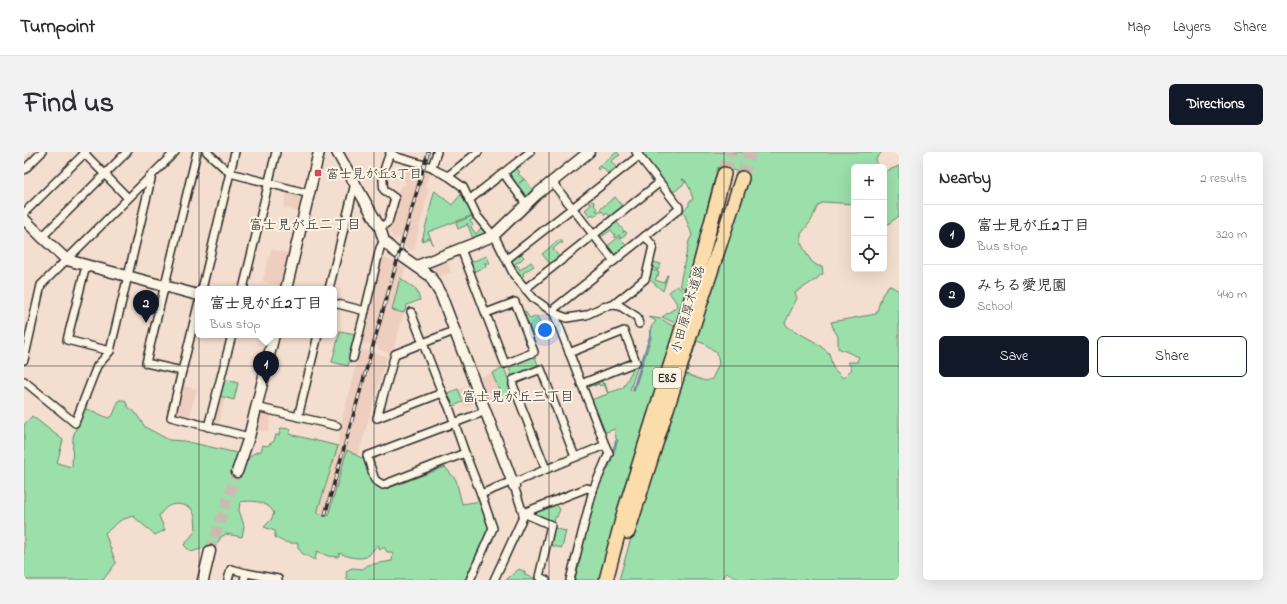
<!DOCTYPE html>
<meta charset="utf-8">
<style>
:root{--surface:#fff;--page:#f2f2f3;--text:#2b2b33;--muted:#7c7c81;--line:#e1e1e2;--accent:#111827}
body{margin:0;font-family:"Indie Flower","Klee One",sans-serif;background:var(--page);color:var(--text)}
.controls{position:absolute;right:12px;top:12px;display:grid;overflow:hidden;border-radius:6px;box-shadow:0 4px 16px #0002}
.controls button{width:36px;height:36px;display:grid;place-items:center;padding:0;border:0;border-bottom:1px solid var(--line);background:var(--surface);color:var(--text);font:20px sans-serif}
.you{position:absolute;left:521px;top:178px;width:14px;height:14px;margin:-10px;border:3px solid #fff;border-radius:50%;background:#1a73e8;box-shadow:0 0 0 6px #1a73e833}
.badge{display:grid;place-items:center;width:26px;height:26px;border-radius:50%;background:var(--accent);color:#fff;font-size:13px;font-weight:700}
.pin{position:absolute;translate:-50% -33px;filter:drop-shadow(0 1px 2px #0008)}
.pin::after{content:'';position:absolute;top:21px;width:14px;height:12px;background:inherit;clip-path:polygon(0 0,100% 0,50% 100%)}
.popup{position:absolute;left:171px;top:134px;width:142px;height:52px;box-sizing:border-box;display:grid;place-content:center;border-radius:6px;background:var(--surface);filter:drop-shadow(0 1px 3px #0005);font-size:13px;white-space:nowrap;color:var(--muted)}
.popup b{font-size:15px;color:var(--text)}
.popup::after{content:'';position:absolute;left:50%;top:100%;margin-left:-8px;border:8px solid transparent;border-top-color:var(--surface)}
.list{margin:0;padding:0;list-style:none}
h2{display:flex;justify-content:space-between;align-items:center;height:52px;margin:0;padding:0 16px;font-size:17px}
h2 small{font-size:13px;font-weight:400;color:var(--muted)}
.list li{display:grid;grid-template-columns:26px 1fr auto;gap:12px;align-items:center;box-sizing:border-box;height:60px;padding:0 16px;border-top:1px solid var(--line)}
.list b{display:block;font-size:15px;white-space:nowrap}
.list p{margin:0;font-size:13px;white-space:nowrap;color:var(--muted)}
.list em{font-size:13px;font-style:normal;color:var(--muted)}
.actions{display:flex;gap:8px;padding:12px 16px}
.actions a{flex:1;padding:9px 0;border:1px solid var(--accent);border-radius:6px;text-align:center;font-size:14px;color:var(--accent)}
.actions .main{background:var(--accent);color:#fff}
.icon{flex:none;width:22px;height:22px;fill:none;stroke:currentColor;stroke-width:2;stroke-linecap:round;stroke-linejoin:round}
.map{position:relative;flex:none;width:875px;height:428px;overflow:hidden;border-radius:6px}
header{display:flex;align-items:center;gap:24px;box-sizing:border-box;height:56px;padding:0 20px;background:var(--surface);border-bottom:1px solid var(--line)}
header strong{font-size:19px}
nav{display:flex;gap:22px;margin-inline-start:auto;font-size:14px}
.intro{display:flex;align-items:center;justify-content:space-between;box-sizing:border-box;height:96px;padding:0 24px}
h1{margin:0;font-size:28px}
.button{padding:10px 18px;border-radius:6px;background:var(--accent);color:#fff;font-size:14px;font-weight:700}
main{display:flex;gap:24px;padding:0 24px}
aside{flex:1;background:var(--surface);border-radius:6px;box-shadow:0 4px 16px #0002}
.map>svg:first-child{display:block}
</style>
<header>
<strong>Turnpoint</strong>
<nav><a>Map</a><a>Layers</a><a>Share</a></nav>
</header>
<div class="intro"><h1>Find us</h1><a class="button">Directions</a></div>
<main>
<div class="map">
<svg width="875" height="428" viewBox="0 0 875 428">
<rect width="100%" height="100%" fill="#f4decf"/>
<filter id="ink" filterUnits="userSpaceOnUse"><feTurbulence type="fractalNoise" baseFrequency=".025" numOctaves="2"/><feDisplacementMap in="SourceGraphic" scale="8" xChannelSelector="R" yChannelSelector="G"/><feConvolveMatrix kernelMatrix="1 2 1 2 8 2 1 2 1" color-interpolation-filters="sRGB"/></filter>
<g filter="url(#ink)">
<!-- built -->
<g fill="#eecebf">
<path d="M385 13 407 19 402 34 405 36 390 98H388L380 96 382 88 372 85 371 87 370 86 364 77 376 35 380 34 382 29 379 28Z"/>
<path d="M263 40 280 44 276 60 259 55Z"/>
<path d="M247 97 268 102 259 135 239 129Z"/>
<path d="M357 105 376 111V113L382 116 379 124 381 129 376 127 368 157 380 161 369 198 364 201 354 197 355 194 342 191V193L336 192Z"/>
<path d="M422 107 427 120 413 125 403 117 404 114Z"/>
<path d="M336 197 363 204 334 304 323 298 304 364 293 361 314 294 316 276Z"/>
<path d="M468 221 478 246 463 252 453 227Z"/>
<path d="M446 233 453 250 441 255 434 238Z"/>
<path d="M159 234 173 237 165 266 151 262Z"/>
<path d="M194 245 201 246 194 274 189 273 188 270Z"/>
<path d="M237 259 248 262 244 280 233 278Z"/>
</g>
<!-- green -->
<g fill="#9bdfab" stroke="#63856b" fill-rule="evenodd">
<path d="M593 0 596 3 587 9 593 17 586 24 578 15 574 18 573 16Z"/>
<path d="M616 0H858L852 7 854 15H830V52L800 50 794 53 787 69 777 82V91L782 101 788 110 794 114H798L799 122 796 123 794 126 771 141 773 146 761 171 764 175 791 190 805 201 809 216 819 226 828 217 824 210H833L835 205 814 196V184L810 178 807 170 852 162 858 143 865 133 875 139V428H717L703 421 696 428H595L619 344 669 187 724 32 716 20 694 15 685 48 666 134 663 138 657 135 656 131 665 89 668 83 659 58 665 54V50L669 47 665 35 661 28 658 27V28L662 30 650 40 647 36 645 38ZM673 189 681 192 693 201 695 212 688 227 681 229 662 222Z"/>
<path d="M499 10 501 11 493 17 496 20 494 22 500 27 495 31 501 27 509 38 502 45H499L484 22Z"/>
<path d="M875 14V64L860 75V20Z"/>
<path d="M411 39 428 53 438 41 449 63 404 80 409 92H408L405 86 398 89 410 40Z"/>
<path d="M591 45 600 56 587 66 583 61 581 63 578 59 570 64 568 62 566 64 561 58 567 53 566 51 569 49 571 52 570 53 573 57 572 59H575L577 58 576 57Z"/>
<path d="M448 64 450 66 446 69 449 73 447 75 452 82 457 76 462 82 449 87 443 71V73L434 77 432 71Z"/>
<path d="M591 68 600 79 598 81 601 79 603 81 597 86 595 83 591 86 590 84 591 83 587 78 576 86 574 84V82Z"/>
<path d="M595 85 603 95 592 104H589L582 95Z"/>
<path d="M536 87 539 91H536L529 97 536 106 527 113 518 102Z"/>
<path d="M496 101 500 105 495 110 490 112 492 114 493 113 496 118 507 110 510 114 499 121 500 123 497 126 487 111 488 107Z"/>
<path d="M463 104 466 112 463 113 461 110 462 115 448 120 445 111Z"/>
<path d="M629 110 637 112 633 120 635 121 634 124H633L631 128 640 131 643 123H644L639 139 625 127 627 118 632 119 633 117 627 115Z"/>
<path d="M376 126 392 137 396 148 383 153 380 161 368 158Z"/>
<path d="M653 134 664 143 655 173 638 165 653 155 652 150 645 140Z"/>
<path d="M501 159 506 167 513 164 517 173 509 177 511 183 507 184 498 160Z"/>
<path d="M625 165 637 167 654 177 579 428H550L572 338 585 314 594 288 592 287 591 277 582 280 579 278 567 248 584 242 580 232 576 234 575 232 570 234 569 233 562 236 563 232 569 230 570 233 575 231 574 229 577 227 579 232 581 231 584 241 599 236 611 213H614L606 238 610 239 627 186V175L632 169Z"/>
<path d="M316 179 332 182 324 214 308 210Z"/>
<path d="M510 203 515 215 488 225 484 213Z"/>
<path d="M480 216 490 242 478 246 468 221Z"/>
<path d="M200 227 214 231 210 248 195 244Z"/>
<path d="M434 237 439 250 427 255 422 244 423 241Z"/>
<path d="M95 248H101L104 255 111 260 121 275 145 288 160 289 213 301 214 306 220 314C225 305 227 301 237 299L239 293 243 294 250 289 252 283H255L257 276 267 277 265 282 314 294 293 361 304 364 323 298 341 308 347 330 362 337 421 315 432 328 438 352 457 349 465 374 441 428H323L322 419 328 416 339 417 344 413 368 409 369 402 368 400H363L360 395 356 398 354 393C350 396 348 400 345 403 339 409 323 405 316 401L314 405 304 404 293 399 291 408 279 402 274 396V391C265 392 258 390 251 385V379L240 375 247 368 250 361C243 349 229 348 216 350L215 358 220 374 218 385 202 382 197 385 192 393 180 396 167 400 160 393 172 378 171 364 167 356C153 350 144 350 135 364L141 378 131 383 109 364 97 368 81 381 92 411 79 428H0V273L8 264 39 288 33 311 48 315 49 285 59 256 69 259 84 266 89 263Z"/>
<path d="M532 351 534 355 536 357 533 365H531L530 371 505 361Z"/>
<path d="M530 376 542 379 538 396 525 393Z"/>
<path d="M495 417 501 420V423L515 428H482Z"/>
</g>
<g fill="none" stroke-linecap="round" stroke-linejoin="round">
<!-- stream -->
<g stroke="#658a9f" stroke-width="2">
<path d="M609 238 626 184 627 176"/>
<path d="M585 313 592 289"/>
</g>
<!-- secondary-tunnel -->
<path stroke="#ccbaae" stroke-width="10" stroke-dasharray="10 5" stroke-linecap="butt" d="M186 399 213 320"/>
<!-- highway-tunnel -->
<g stroke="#ccbaae" stroke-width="13" stroke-dasharray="13 6" stroke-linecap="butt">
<path d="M700 22 707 0"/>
<path d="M718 26 726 0"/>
</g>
<!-- street casing -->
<g stroke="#2b2b2b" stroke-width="10">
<g id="street">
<path d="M59 0 104 46"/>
<path d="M173 0 122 211 158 219 147 265 225 285"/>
<path d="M183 0 206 21 286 42"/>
<path d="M413 0 408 15 413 19 424 24 439 35 453 64 472 87 490 123 510 147 530 161 543 166 562 163 579 155 589 153 596 154 613 165 615 172"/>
<path d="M0 18 18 0"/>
<path d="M480 22 502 52"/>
<path d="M424 24 454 0"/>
<path d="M528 30 590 109"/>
<path d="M445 48 506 0"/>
<path d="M0 61 62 0"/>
<path d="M356 76 364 70 371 46 360 38C357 22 361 15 366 1L373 5 408 15"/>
<path d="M18 85 103 0"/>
<path d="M437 97 481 212 510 200 491 150 462 161"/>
<path d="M483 107 615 4"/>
<path d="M62 114 43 188 86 199"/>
<path d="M178 137 211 0"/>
<path d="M219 137 252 0"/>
<path d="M305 137 331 31"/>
<path d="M501 137 635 31"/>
<path d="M310 151 341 159 356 96 360 89"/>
<path d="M589 153 621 127 622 124 629 94 621 84"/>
<path d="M387 160 418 241 425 255 441 301"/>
<path d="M545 201 600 179 612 210 557 232"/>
<path d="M329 206 341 159"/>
<path d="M0 208 17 133 151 0"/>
<path d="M158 219 174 153"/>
<path d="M0 229 51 271 73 214 83 203 86 199 128 23"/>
<path d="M232 255 313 274"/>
<path d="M462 259 343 304 351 328 359 333 441 301 457 342 489 329"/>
<path d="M274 265 294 183"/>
<path d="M353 266 371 202 430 179"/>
<path d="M353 266 418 241"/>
<path d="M184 275 208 183"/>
<path d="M522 317 489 233V228L517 217 551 305"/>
<path d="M489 331 581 293 530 161 531 156 655 57V55L612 0"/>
<path d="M499 361 527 373 515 425 522 428"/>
<path d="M499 361 563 336 569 338"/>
<path d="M222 421 254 427V428"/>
<path d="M204 428 207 417 222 421 220 428"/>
<path d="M446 428 469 376 457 342"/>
<path d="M470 428 499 365V361L490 334"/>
<path d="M546 428 569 338 585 301 581 293"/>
</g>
</g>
<!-- secondary casing -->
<g stroke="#2b2b2b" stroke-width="13">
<g id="secondary">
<path d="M313 0 356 76 360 89 369 98 406 124 417 143 490 334"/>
<path d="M0 67 18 85 43 108 174 143"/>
<path d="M393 114 469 84 513 42 565 0"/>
<path d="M262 137 295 0"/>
<path d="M213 320 225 285 250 183"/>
<path d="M179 428 186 399"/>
</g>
</g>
<!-- highway casing -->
<g stroke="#2b2b2b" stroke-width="16">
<g id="highway">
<path d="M604 380 674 159 718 26"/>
<path d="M582 428 600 360 665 154 700 22"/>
</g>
</g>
<!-- street -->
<use href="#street" stroke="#fcf5e5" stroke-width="7"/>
<!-- secondary -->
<use href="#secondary" stroke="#fcf5e5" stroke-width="10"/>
<!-- highway -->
<use href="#highway" stroke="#fbddab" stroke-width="13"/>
<!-- rail casing -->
<g stroke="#2b2b2b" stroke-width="3.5">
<path id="rail" d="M301 363 404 0"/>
</g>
<!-- rail -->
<use href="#rail" stroke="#fcf5e5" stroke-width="2" stroke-dasharray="6" stroke-linecap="butt"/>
</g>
</g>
<!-- grid -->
<path fill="none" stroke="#2b2b2b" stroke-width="1" stroke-opacity="0.55" d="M175 0V428M350 0V428M525 0V428M700 0V428M0 214H875"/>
<!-- markers -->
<rect fill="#d1495b" stroke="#fcf5e5" stroke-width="1.5" x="290" y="17" width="8" height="8" rx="2"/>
<g text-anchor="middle" stroke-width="4" stroke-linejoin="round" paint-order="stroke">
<!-- shield labels -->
<rect fill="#fcf5e5" stroke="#6a6863" stroke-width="1" x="629" y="216" width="28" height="20" rx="3"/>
<g font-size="12" font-weight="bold" fill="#2b2b2b">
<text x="643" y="230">E85</text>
</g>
<!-- poi labels -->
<g font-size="13" fill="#2b2b2b" stroke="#fcf5e5" text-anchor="start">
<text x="302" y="26">富士見が丘3丁目</text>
</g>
<!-- street labels -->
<g font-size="13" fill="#2b2b2b" stroke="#fcf5e5">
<text transform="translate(663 157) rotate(-74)" y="5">小田原厚木道路</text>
</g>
<!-- neighbourhood labels -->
<g font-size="14" fill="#2b2b2b" stroke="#fcf5e5">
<text x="281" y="77">富士見が丘二丁目</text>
<text x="494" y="249">富士見が丘三丁目</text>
</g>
</g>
</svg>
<div class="controls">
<button>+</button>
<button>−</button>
<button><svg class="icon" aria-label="locate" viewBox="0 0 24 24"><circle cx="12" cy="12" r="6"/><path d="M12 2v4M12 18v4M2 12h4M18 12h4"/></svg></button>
</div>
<div class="you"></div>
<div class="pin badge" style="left:242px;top:232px">1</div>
<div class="popup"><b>富士見が丘2丁目</b>Bus stop</div>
<div class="pin badge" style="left:122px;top:171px">2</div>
</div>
<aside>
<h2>Nearby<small>2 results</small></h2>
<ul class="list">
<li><span class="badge">1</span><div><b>富士見が丘2丁目</b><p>Bus stop</p></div><em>320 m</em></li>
<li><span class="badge">2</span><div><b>みちる愛児園</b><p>School</p></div><em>440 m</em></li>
</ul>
<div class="actions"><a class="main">Save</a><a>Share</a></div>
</aside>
</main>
